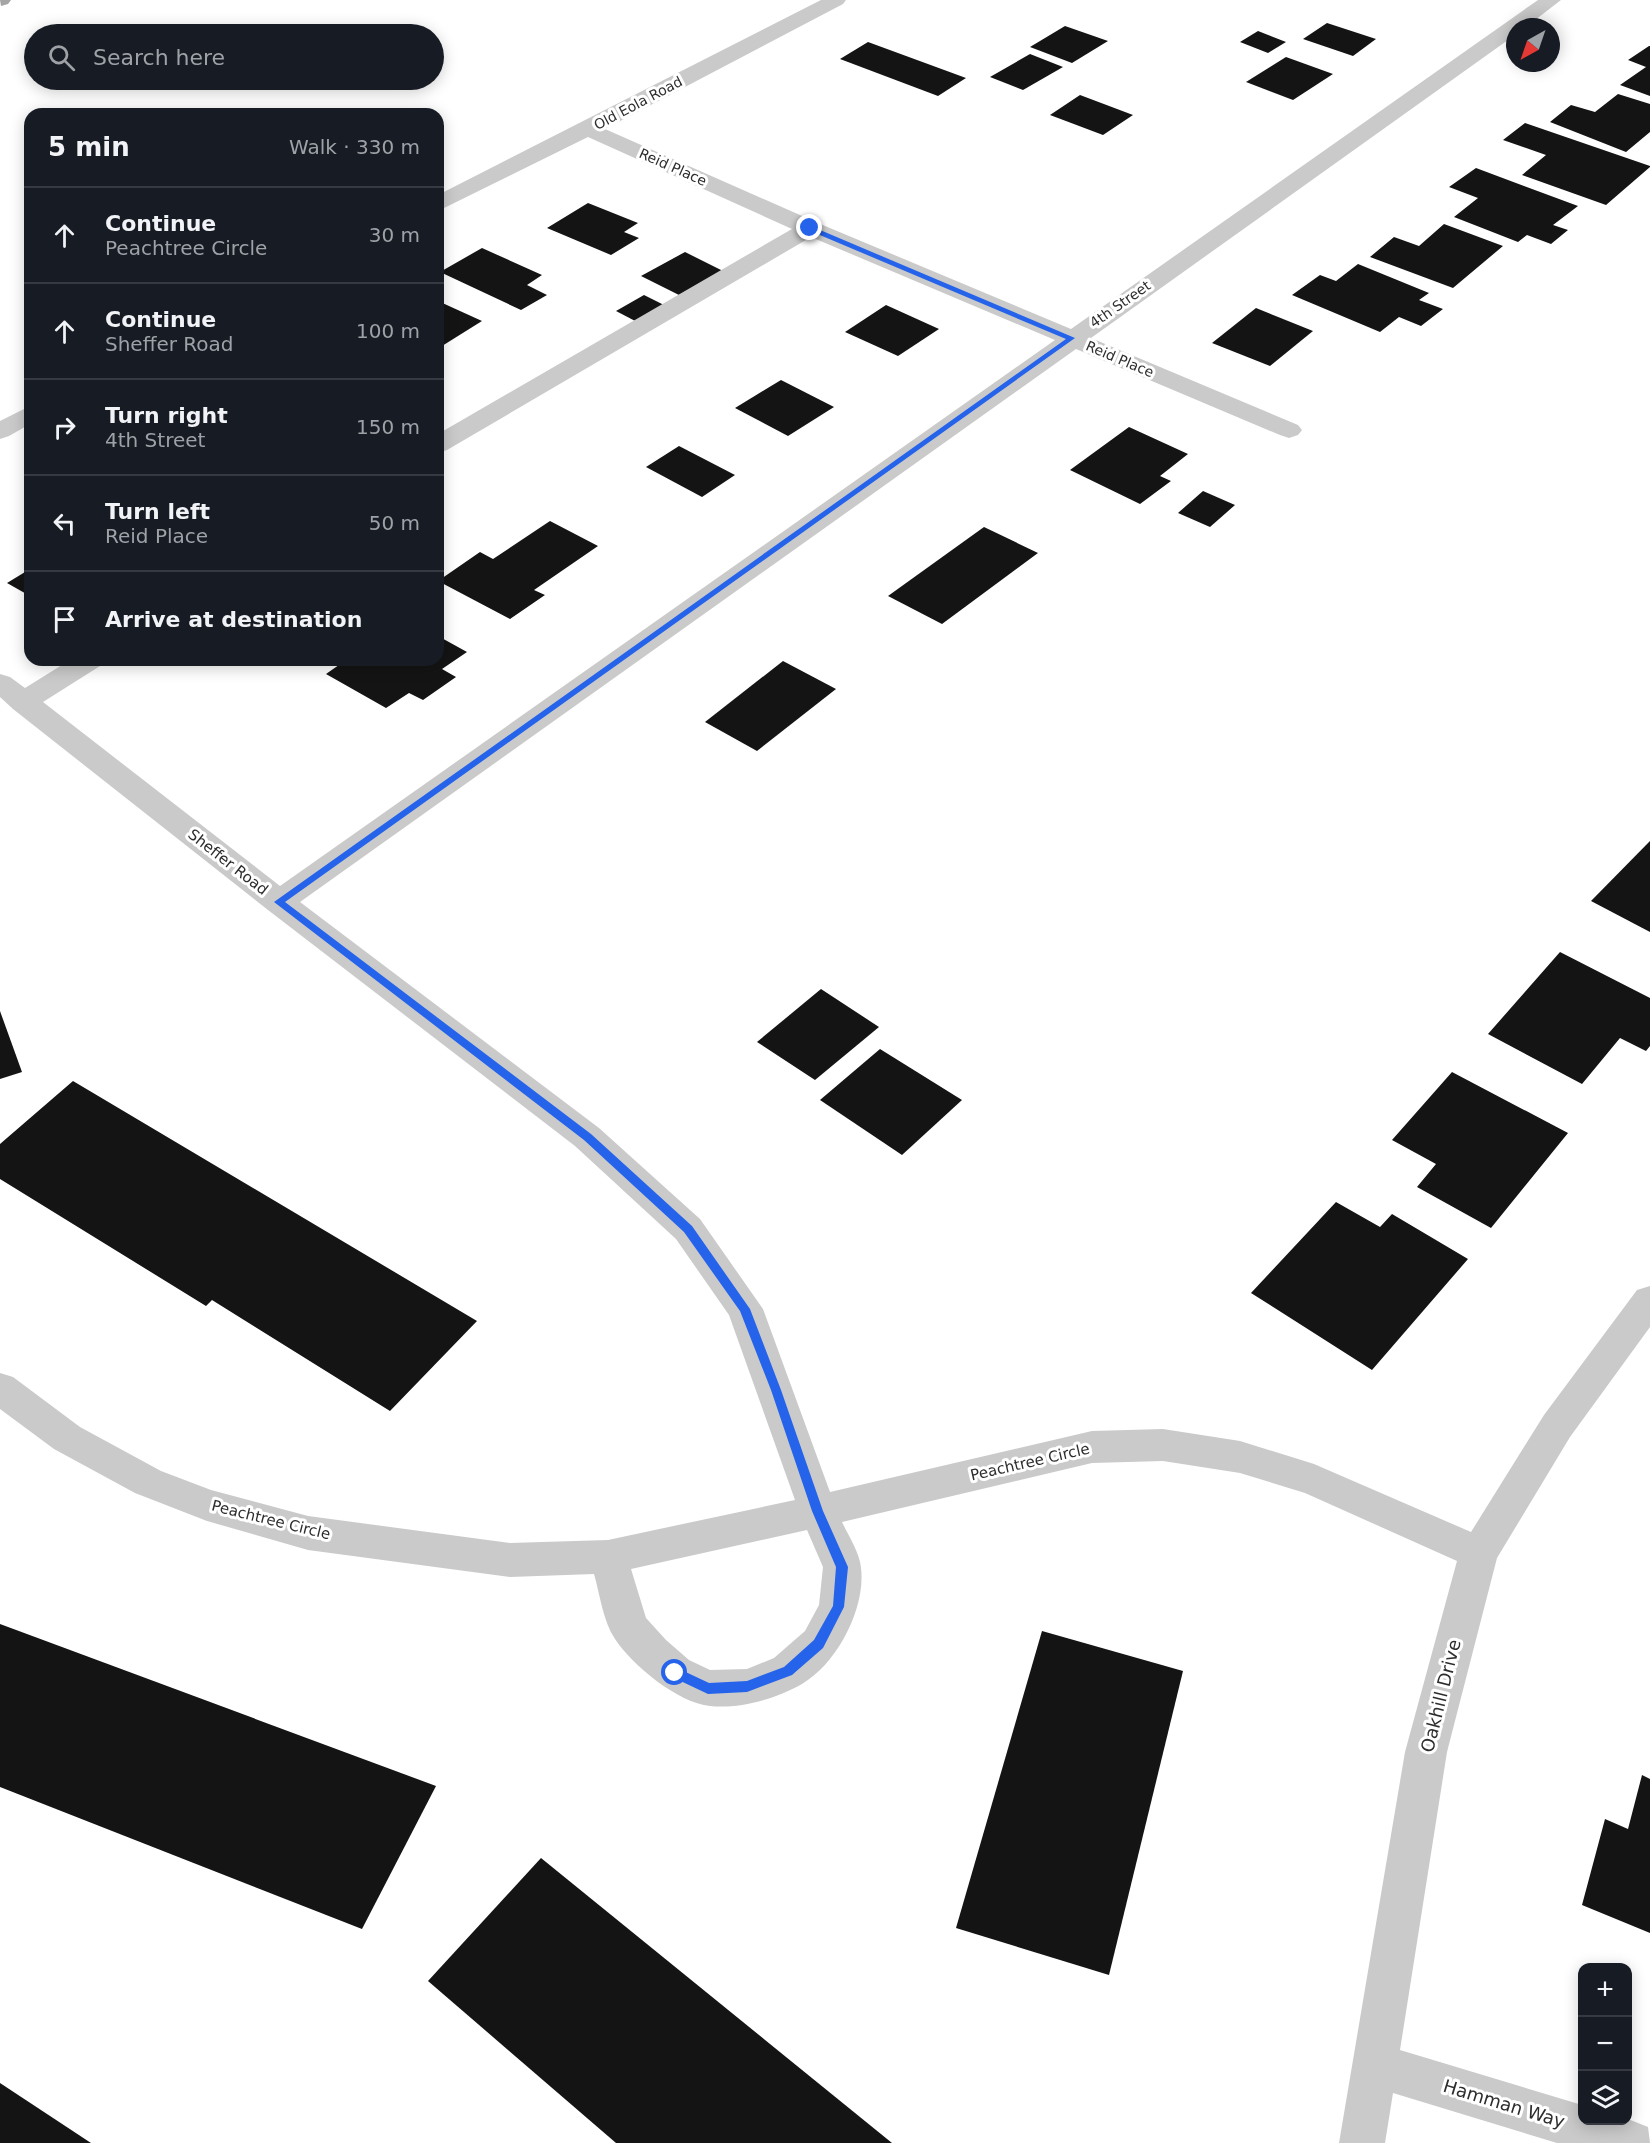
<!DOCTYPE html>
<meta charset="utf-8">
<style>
:root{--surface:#171b24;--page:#20242c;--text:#f1f3f6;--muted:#9ea1a6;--line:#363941}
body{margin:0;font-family:"DejaVu Sans",sans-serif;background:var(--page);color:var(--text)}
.controls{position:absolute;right:18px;bottom:18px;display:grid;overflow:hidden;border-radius:12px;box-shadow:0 3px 15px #0003}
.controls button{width:54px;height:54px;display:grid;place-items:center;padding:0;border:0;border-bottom:2px solid var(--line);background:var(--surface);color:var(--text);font:30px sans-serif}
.compass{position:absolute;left:1506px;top:18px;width:54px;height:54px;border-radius:50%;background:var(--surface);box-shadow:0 3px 15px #0003;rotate:220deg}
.stop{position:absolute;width:18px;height:18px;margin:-14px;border:4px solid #2563eb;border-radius:50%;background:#fff}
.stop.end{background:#2563eb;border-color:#fff;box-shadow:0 2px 6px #0008}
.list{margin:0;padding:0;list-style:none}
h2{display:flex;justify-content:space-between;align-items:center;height:78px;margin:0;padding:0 24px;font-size:26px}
h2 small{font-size:20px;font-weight:400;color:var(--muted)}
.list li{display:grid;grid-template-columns:39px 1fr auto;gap:18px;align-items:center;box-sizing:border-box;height:96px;padding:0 24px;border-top:2px solid var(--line)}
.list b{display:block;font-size:22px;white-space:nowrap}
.list p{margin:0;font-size:20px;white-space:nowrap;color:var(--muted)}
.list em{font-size:20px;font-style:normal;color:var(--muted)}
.icon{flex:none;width:33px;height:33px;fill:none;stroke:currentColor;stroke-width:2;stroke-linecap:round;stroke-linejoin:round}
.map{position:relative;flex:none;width:1650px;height:2143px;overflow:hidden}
.search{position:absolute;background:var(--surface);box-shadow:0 3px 15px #0003;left:24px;top:24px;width:420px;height:66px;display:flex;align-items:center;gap:15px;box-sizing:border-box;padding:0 21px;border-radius:33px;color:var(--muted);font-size:22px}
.panel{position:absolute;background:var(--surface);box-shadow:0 3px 15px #0003;left:24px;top:108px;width:420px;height:558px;border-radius:18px}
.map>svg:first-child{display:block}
</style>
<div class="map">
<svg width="1650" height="2143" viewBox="0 0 1650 2143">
<rect width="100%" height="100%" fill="#fff"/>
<!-- building -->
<g fill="#141414">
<path d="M1327 23 1376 39 1353 56 1303 39Z"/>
<path d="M1065 26 1108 41 1072 63 1030 47Z"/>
<path d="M1258 31 1286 42 1268 53 1240 42Z"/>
<path d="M868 42 966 78 938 96 840 59Z"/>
<path d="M1649 46H1650V96L1620 85 1646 67 1628 60Z"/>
<path d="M1030 54 1063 67 1023 90 990 77Z"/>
<path d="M1286 57 1333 74 1293 100 1246 82Z"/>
<path d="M1618 94 1650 104V132L1626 152 1550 122 1571 105 1595 112Z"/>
<path d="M1080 95 1133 115 1103 135 1050 115Z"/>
<path d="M1525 123 1650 166V167L1606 205 1522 175 1546 155 1503 140Z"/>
<path d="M1476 168 1578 206 1553 225 1568 230 1551 244 1527 235 1518 242 1454 217 1478 198 1449 187Z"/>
<path d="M588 203 638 223 624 232 639 238 611 255 547 228Z"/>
<path d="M1444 224 1503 246 1453 288 1370 257 1394 237 1419 246Z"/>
<path d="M482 248 542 275 527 285 547 295 521 310 440 272Z"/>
<path d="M685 252 723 271 679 295 641 276Z"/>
<path d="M1358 264 1429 293 1419 300 1443 309 1421 326 1399 317 1380 332 1292 295 1320 275 1336 281Z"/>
<path d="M644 295 668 307 639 323 616 311Z"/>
<path d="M438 301 482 321 442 346 438 344Z"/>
<path d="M886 305 939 329 898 356 845 332Z"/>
<path d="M1256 308 1313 331 1270 366 1212 343Z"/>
<path d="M781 380 834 407 788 436 735 408Z"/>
<path d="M1129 427 1188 454 1160 476 1171 481 1140 504 1070 470Z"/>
<path d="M679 446 735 475 702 497 646 467Z"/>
<path d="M1203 491 1235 505 1210 527 1178 513Z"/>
<path d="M550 521 598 546 534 590 545 595 510 619 438 581 480 552 493 559Z"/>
<path d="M984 527 1038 553 942 624 888 596Z"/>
<path d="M30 569V596L7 583Z"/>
<path d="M438 636 467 652 442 669 456 677 423 700 409 693 386 708 326 674 346 660H438Z"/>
<path d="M783 661 836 689 757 751 705 722Z"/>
<path d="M1650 841V932L1591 901Z"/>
<path d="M1560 952 1650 998V1046L1646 1051 1620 1038 1582 1084 1488 1034Z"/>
<path d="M821 989 879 1027 815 1080 757 1042Z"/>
<path d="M0 1011 22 1072 0 1079Z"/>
<path d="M880 1049 962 1100 902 1155 820 1100Z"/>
<path d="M1452 1072 1568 1133 1491 1228 1417 1187 1436 1164 1392 1140Z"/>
<path d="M73 1081 477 1321 390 1411 212 1300 206 1306 0 1179V1144Z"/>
<path d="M1336 1202 1380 1227 1392 1214 1468 1259 1372 1370 1251 1293Z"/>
<path d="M0 1624 436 1786 362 1929 0 1787Z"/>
<path d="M1042 1631 1183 1671 1109 1975 956 1928Z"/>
<path d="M1642 1775 1650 1779V1933L1582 1905 1605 1819 1628 1829Z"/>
<path d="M541 1858 892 2143H616L428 1981Z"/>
<path d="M0 2083 91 2143H0Z"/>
</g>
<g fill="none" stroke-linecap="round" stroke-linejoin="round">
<!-- minor -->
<g fill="#cacaca" fill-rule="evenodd">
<path d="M821 0H846L843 4 605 129 818 223 1071 329 1538 0H1561L1526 27H1515V35L1091 338 1298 425 1302 430 1298 435 1289 438 1280 435 1076 349 300 902 599 1128 700 1219 763 1309 830 1492 1092 1431 1163 1429 1240 1441 1314 1464 1471 1532 1544 1415 1637 1290 1650 1286V1327L1570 1437 1497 1558 1447 1752 1400 2050 1582 2105V2120L1628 2119 1648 2127 1650 2143H1557L1393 2093 1385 2143H1339L1405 1752 1457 1561 1305 1493 1240 1473 1163 1461 1092 1463 842 1522C848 1535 860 1553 861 1568 866 1608 837 1664 802 1684 776 1699 739 1709 710 1706 678 1703 632 1665 615 1639 603 1621 600 1595 594 1574L510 1577 308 1550 207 1521 135 1493 54 1449 0 1409V1373L13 1377 80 1427 161 1471 211 1490 308 1516 510 1543 608 1540 795 1500 729 1315 676 1239 575 1146 268 910 13 709 0 697V674L10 677 25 688 70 660H104L100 666 43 702 280 886 1055 340 811 237 447 450 438 453V434L792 229 588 137 438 211V195ZM807 1530 823 1567 819 1605 805 1631 774 1658 747 1669 710 1670 689 1660 666 1640 646 1618 631 1569Z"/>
<path d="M30 406V424L9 436 0 439V421Z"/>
</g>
<!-- major -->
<path fill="#a5a5a5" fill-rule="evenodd" d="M0 0H11L8 4 1 6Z"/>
</g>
<!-- route -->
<path fill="#2563eb" d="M808 227H813L1075 338 285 902 591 1134 692 1226 750 1309 781 1390 823 1511 848 1567 844 1607 823 1648 792 1675 747 1692 708 1694 670 1676V1669L675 1667 709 1683 747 1681 784 1667 814 1640 833 1606 836 1567 812 1511 771 1390 740 1311 684 1232 584 1140 274 902 1066 339 808 230Z"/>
<g text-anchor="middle" stroke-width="6" stroke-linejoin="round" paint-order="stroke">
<!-- far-street labels -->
<g font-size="14" fill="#2d2d2d" stroke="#fff">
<text transform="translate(638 103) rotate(-28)" y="5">Old Eola Road</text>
<text transform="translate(673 167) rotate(24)" y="5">Reid Place</text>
<text transform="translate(1120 304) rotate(-35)" y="5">4th Street</text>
<text transform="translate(1120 359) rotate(23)" y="5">Reid Place</text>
</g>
<!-- street labels -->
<g font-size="15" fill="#2d2d2d" stroke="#fff">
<text transform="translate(228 862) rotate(38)" y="5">Sheffer Road</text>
<text transform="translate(1030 1462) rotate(-13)" y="5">Peachtree Circle</text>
<text transform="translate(271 1520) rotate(14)" y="5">Peachtree Circle</text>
</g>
<!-- near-street labels -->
<g font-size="18" fill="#2d2d2d" stroke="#fff">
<text transform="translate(1441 1696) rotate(-76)" y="6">Oakhill Drive</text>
<text transform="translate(1504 2104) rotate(17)" y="6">Hamman Way</text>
</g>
</g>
</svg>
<div class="controls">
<button>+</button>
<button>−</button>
<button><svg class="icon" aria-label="layers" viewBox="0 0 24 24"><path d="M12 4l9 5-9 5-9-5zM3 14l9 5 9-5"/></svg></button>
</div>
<svg class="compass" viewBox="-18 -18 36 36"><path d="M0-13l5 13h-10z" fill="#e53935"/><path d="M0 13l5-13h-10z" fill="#9ea1a6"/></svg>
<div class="stop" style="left:675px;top:1673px"></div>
<div class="stop end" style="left:810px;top:228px"></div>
<div class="search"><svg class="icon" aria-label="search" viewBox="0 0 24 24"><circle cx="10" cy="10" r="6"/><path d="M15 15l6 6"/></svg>Search here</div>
<section class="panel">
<h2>5 min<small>Walk · 330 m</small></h2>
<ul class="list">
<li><svg class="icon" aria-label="ahead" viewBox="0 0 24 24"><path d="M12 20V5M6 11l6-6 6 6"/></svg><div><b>Continue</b><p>Peachtree Circle</p></div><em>30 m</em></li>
<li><svg class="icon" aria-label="ahead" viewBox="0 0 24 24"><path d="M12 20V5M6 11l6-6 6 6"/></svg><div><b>Continue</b><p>Sheffer Road</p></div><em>100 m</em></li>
<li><svg class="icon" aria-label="right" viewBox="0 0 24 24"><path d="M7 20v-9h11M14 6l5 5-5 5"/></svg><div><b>Turn right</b><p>4th Street</p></div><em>150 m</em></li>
<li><svg class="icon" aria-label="left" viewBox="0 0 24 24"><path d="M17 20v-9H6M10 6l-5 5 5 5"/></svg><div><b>Turn left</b><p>Reid Place</p></div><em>50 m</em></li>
<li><svg class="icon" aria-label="arrive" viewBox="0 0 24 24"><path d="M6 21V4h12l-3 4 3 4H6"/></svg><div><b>Arrive at destination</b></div></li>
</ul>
</section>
</div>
